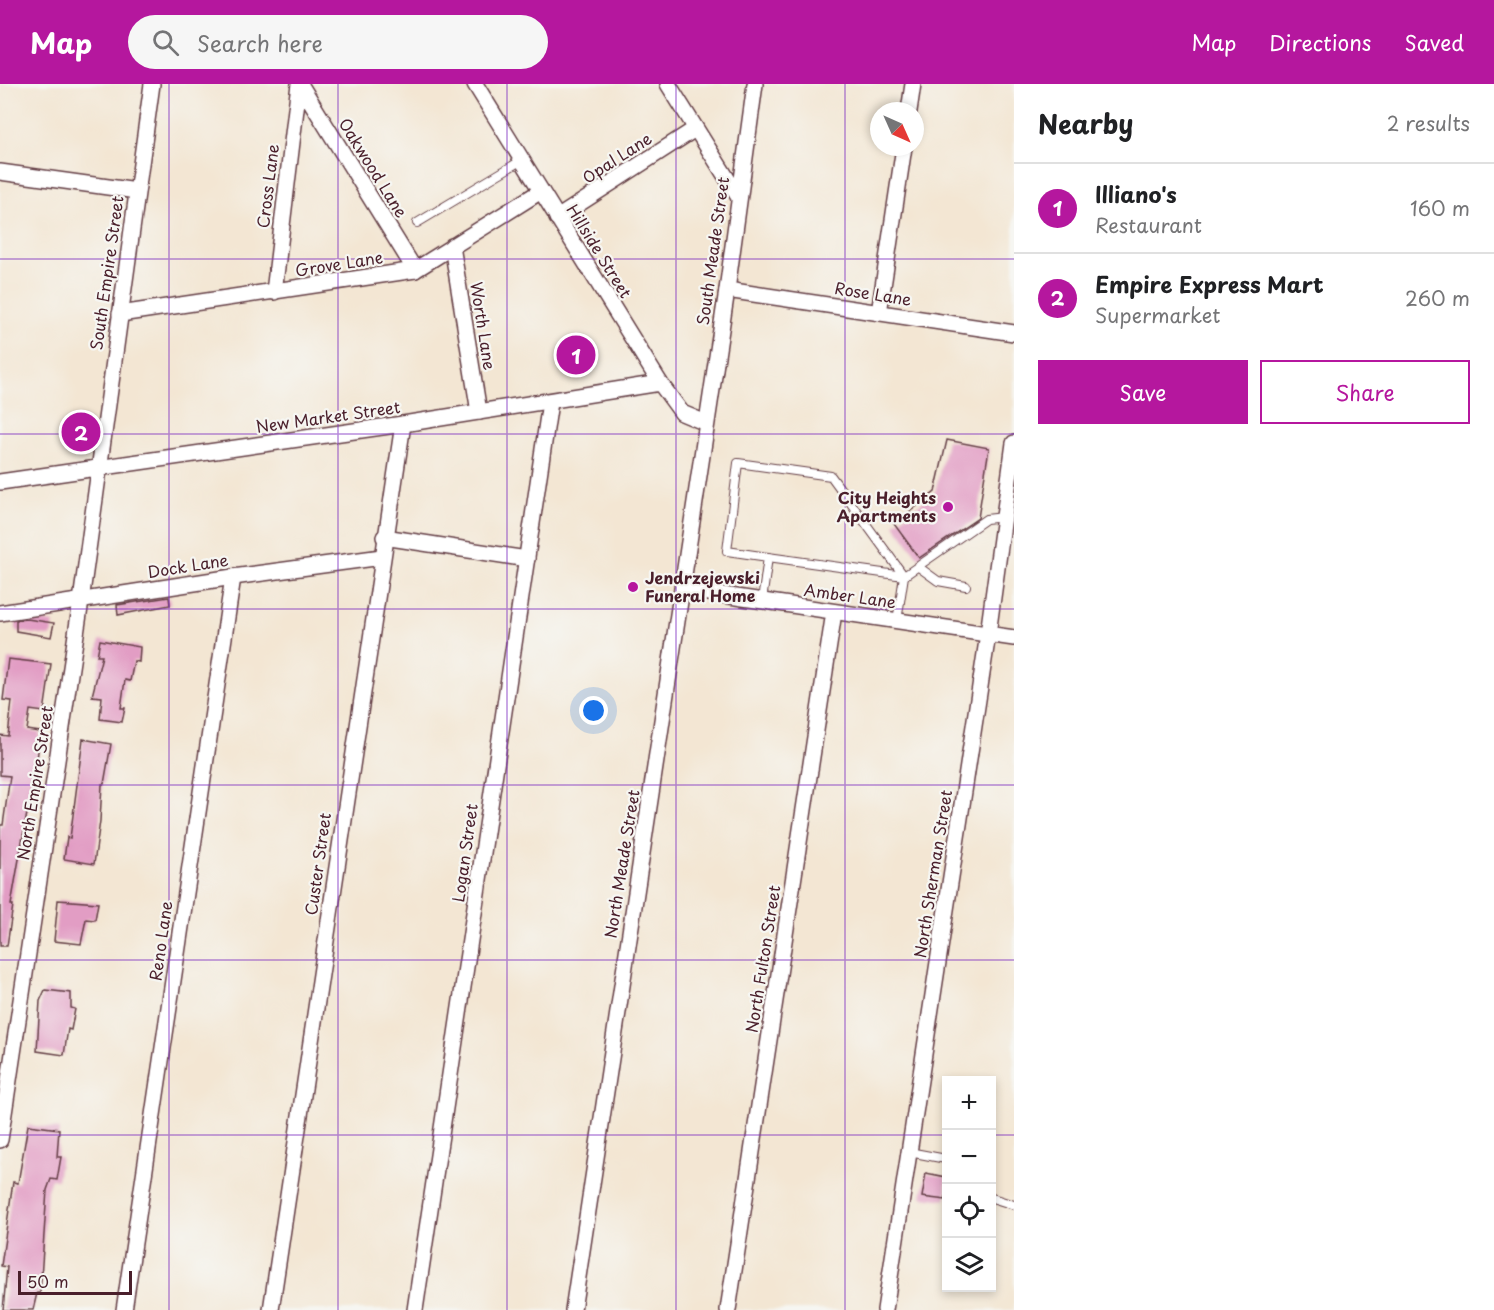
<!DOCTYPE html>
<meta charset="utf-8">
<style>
:root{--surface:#fff;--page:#f6f6f6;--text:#202124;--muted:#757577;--line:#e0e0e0;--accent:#b5179e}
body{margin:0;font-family:"Playpen Sans",sans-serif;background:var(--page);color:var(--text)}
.controls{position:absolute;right:18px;bottom:18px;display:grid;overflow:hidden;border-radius:0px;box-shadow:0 3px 9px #0003}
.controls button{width:54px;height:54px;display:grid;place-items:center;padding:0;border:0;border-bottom:2px solid var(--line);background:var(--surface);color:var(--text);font:30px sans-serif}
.compass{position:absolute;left:870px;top:18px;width:54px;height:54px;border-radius:50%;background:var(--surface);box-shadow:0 3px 9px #0003;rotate:135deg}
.scale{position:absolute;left:18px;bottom:15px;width:114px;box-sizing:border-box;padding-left:6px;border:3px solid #4a1f2b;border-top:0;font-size:16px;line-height:21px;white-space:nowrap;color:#4a1f2b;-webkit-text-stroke:4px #f6f6f2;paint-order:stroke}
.you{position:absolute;left:594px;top:627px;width:21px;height:21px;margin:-15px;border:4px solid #fff;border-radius:50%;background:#1a73e8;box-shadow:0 0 0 9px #1a73e833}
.badge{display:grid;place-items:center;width:39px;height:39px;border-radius:50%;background:var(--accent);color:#fff;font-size:20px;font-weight:700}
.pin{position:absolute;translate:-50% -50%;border:3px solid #fff;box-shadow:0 2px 6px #0006}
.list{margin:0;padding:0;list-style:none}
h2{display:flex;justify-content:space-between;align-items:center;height:78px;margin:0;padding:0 24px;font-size:26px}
h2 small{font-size:20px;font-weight:400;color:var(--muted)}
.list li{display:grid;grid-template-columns:39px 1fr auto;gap:18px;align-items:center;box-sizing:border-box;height:90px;padding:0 24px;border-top:2px solid var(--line)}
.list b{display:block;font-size:22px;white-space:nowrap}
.list p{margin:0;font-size:20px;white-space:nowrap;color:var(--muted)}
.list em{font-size:20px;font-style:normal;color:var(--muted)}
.actions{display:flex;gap:12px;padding:18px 24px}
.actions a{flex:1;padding:14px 0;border:2px solid var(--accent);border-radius:0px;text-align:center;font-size:21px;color:var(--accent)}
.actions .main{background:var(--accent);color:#fff}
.icon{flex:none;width:33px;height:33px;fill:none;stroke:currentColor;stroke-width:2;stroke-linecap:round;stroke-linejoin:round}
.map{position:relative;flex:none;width:1014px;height:1226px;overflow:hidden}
header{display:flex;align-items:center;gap:36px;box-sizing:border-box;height:84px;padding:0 30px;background:var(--accent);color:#fff}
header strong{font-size:28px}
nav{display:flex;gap:33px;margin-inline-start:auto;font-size:21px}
.search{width:420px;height:54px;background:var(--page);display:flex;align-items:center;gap:15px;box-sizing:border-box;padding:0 21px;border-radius:33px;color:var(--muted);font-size:22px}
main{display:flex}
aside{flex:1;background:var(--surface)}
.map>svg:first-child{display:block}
</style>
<header>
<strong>Map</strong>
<div class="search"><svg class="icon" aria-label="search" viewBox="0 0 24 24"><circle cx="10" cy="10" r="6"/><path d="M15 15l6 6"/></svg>Search here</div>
<nav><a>Map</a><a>Directions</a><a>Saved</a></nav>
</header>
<main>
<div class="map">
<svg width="1014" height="1226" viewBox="0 0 1014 1226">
<rect width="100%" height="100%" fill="#f6f6f2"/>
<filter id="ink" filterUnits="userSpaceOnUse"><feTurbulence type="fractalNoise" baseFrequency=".0167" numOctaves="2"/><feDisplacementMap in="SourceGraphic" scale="12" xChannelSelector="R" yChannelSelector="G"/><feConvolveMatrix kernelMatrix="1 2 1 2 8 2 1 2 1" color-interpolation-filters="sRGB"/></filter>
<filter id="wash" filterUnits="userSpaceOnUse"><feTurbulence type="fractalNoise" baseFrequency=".008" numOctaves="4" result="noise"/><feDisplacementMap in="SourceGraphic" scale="24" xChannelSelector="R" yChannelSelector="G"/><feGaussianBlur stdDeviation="1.35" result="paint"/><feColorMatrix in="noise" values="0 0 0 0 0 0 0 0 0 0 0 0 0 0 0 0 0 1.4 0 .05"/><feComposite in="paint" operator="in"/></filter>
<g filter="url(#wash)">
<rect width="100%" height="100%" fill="#f3e6d3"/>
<g id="blocks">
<!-- building -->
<g fill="#e29dc4">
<path d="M947 356 989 364 978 434 919 474 894 440 935 408Z"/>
<path d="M169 513 170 521 118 531 117 521Z"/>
<path d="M27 535 54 539 51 553 16 547V536Z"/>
<path d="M100 556 140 563 139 578 134 577 130 597 125 596 121 624H125L122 638 100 635 102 613 92 612 102 572H97Z"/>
<path d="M8 575 51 580 44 628 30 626 27 646 40 648 34 705 27 729 11 821H13L7 862H0V741H3L10 692 0 691V651L8 652 12 617 3 616Z"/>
<path d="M83 655 111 660 104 700H102L100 737 94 780 64 775 67 753 70 754Z"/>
<path d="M58 816 98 819 95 836 86 835 81 860 54 857Z"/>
<path d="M45 906 71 909V924L75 925 71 946 68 945 64 971 37 967 40 917Z"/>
<path d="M28 1041 59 1045 57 1073H61L57 1096 51 1095 47 1106 40 1209H37L33 1226H3L7 1183 1 1182 13 1098 18 1099Z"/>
<path d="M926 1089 946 1093V1116L922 1113Z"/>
</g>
</g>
</g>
<g filter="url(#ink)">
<use href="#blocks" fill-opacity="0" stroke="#633d44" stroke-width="1.5"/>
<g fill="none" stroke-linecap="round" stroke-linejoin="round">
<!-- lane casing -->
<g stroke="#633d44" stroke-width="10">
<g id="lane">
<path d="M417 139 522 76"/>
<path d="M768 473 904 492 986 435 1004 433"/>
<path d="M920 484 938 497 966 502"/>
<path d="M762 517 768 473 727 467 738 379 831 392 904 492 897 537"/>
<path d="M909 1068 946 1075"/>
<path d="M992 1114 1014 1121"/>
</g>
</g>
<!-- street casing -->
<g stroke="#633d44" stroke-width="18">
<g id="street">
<path d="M300 0 415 186"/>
<path d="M475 0 660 299 682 329 706 339"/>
<path d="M668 0 738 112"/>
<path d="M909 27 913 0"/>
<path d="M0 88 137 107"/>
<path d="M557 134 695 45"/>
<path d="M452 162 479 328"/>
<path d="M727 206 1014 249"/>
<path d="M274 208 299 0"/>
<path d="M879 229 904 63"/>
<path d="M120 230 415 186 541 107"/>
<path d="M0 398 403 340 660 299"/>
<path d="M384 453 527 475"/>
<path d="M682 505 1014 554"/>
<path d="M0 529 233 493 382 473"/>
<path d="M0 1056 81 517 152 0"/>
<path d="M124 1226 233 493"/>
<path d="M271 1226 403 340"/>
<path d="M415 1226 550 318"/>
<path d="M573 1226 727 206 755 0"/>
<path d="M728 1226 834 528"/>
<path d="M885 1226 988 550 1014 359"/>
</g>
</g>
<!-- lane -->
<use href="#lane" stroke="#fff" stroke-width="8"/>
<!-- street -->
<use href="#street" stroke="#fff" stroke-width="15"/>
</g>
</g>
<!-- grid -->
<path fill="none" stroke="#7b2cbf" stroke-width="1.5" stroke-opacity="0.55" d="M169 0V1226M338 0V1226M507 0V1226M676 0V1226M845 0V1226M0 175H1014M0 350H1014M0 525H1014M0 701H1014M0 876H1014M0 1051H946M992 1051H1014"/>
<!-- markers -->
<g fill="#b5179e" stroke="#f6f6f2" stroke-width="2">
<circle cx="948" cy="423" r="6"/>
<circle cx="633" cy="503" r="6"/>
</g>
<g text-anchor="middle" stroke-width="4.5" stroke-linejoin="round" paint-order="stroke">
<!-- street labels -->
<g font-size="16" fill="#4a1f2b" stroke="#f6f6f2">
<text transform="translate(617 74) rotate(-33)" y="6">Opal Lane</text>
<text transform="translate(373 84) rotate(58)" y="6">Oakwood Lane</text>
<text transform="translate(268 102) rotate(-83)" y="6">Cross Lane</text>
<text transform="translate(599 167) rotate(58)" y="6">Hillside Street</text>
<text transform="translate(713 167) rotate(-82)" y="6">South Meade Street</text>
<text transform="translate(339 180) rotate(-9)" y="6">Grove Lane</text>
<text transform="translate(107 189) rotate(-82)" y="6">South Empire Street</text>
<text transform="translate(873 210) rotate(9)" y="6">Rose Lane</text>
<text transform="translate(483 242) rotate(81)" y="6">Worth Lane</text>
<text transform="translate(328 333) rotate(-8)" y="6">New Market Street</text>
<text transform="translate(188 482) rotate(-9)" y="6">Dock Lane</text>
<text transform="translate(850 512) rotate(8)" y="6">Amber Lane</text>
<text transform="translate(35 699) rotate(-81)" y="6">North Empire Street</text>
<text transform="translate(465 769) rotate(-82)" y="6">Logan Street</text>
<text transform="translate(318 780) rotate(-82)" y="6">Custer Street</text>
<text transform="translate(622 780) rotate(-81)" y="6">North Meade Street</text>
<text transform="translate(933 790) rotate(-81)" y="6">North Sherman Street</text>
<text transform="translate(161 857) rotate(-82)" y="6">Reno Lane</text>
<text transform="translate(763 875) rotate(-81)" y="6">North Fulton Street</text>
</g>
<!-- poi labels -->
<g font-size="16" font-weight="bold" fill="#4a1f2b" stroke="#f6f6f2" text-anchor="end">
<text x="936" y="420">City Heights<tspan x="936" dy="18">Apartments</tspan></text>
<text x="645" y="500" text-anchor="start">Jendrzejewski<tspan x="645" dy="18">Funeral Home</tspan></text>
</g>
</g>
</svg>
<div class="controls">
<button>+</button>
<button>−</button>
<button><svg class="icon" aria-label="locate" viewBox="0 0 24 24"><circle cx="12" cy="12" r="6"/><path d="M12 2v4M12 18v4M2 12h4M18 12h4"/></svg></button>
<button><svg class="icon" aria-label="layers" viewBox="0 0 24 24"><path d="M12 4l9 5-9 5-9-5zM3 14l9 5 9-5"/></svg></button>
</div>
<svg class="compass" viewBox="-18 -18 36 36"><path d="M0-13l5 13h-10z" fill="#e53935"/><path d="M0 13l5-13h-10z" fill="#757577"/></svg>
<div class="scale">50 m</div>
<div class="you"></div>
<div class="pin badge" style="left:576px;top:271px">1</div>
<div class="pin badge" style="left:81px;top:348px">2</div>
</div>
<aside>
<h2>Nearby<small>2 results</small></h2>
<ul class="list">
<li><span class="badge">1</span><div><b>Illiano's</b><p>Restaurant</p></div><em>160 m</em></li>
<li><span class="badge">2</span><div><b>Empire Express Mart</b><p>Supermarket</p></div><em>260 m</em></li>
</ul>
<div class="actions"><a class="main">Save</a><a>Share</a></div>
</aside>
</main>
